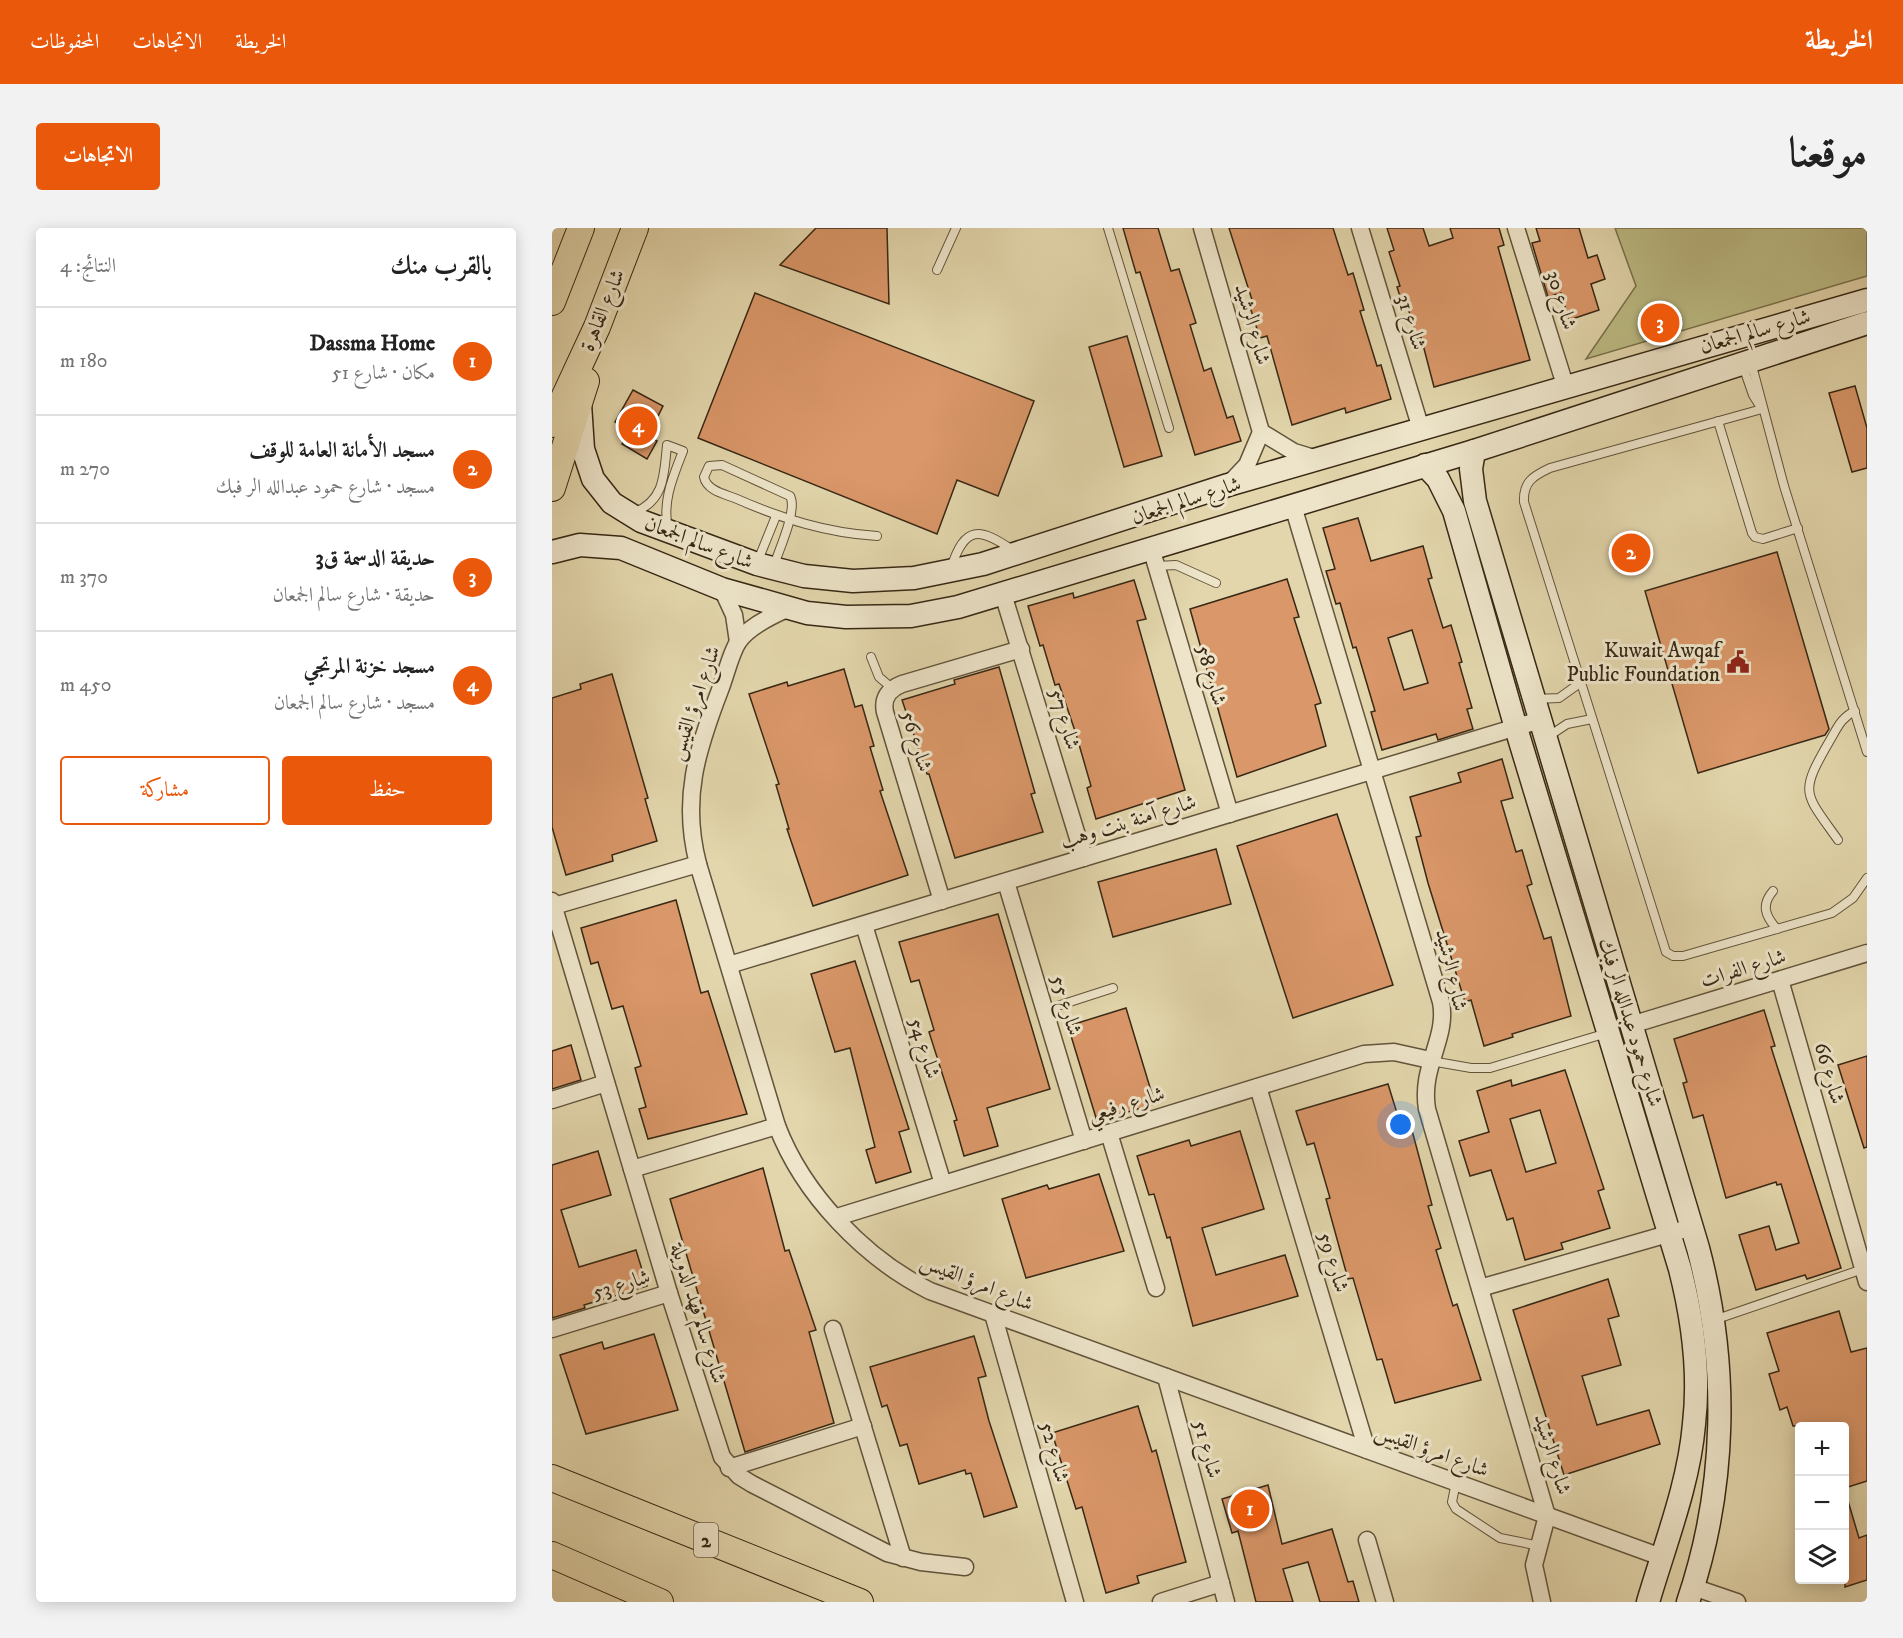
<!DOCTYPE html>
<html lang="ar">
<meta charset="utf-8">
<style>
:root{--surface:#fff;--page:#f2f2f2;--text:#222;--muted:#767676;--line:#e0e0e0;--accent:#ea580c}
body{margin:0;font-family:"IM FELL DW Pica",Amiri,serif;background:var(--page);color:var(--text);direction:rtl}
.controls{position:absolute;right:18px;bottom:18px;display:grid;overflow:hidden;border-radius:6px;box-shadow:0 3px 15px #0003}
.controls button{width:54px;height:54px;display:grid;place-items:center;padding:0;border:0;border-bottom:2px solid var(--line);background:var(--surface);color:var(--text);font:30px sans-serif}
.you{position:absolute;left:849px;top:897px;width:21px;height:21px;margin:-15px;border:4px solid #fff;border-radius:50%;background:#1a73e8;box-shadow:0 0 0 9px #1a73e833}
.badge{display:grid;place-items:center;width:39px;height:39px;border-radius:50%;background:var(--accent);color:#fff;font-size:20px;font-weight:700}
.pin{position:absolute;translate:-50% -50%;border:3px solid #fff;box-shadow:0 2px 6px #0006}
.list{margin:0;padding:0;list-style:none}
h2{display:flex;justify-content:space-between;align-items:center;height:78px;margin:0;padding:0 24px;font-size:26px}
h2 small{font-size:20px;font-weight:400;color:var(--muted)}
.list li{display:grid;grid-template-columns:39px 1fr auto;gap:18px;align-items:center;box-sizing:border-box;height:108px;padding:0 24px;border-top:2px solid var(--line)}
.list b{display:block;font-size:22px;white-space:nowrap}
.list p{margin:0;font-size:20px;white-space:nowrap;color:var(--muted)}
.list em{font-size:20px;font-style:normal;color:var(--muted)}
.actions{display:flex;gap:12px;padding:18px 24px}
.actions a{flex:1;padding:14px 0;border:2px solid var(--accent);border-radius:6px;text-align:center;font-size:21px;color:var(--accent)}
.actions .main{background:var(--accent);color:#fff}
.icon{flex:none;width:33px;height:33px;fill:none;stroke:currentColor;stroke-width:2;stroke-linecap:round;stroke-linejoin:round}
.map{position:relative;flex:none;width:1315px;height:1374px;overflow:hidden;direction:ltr;border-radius:6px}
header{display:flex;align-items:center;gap:36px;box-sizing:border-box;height:84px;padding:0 30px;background:var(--accent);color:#fff}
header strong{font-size:28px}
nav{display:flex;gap:33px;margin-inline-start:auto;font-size:21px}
.intro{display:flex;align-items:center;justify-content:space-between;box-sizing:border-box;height:144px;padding:0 36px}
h1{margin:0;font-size:42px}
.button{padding:15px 27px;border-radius:6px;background:var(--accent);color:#fff;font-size:21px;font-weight:700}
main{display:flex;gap:36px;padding:0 36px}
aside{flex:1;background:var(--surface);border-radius:6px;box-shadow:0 3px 15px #0003}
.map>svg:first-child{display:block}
</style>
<header>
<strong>الخريطة</strong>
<nav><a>الخريطة</a><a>الاتجاهات</a><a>المحفوظات</a></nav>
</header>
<div class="intro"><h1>موقعنا</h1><a class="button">الاتجاهات</a></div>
<main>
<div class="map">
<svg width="1315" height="1374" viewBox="0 0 1315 1374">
<rect width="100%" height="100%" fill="#e3d6ac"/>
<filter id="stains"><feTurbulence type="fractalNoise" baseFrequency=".00333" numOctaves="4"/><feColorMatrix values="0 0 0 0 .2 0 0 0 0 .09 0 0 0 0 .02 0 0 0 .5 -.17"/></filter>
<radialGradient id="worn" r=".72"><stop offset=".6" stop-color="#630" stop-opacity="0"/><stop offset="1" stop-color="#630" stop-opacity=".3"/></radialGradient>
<!-- green -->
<path fill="#bcbb84" stroke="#7a724c" stroke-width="1.5" d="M1063 0H1315V48L1034 131 1084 58Z"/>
<!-- building -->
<g fill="#da9769" stroke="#372815" stroke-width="1.5" fill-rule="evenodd">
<path d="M264 0H335L337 76 228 37Z"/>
<path d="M571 0H606L619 43 627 41 644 95 638 97 652 143 659 140 675 190 681 188 689 213 643 227 588 44 584 45Z"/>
<path d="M677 0H781L796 47 801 45 812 82 808 83 825 138 829 137 839 171 794 185 793 180 740 197 715 108 708 110 698 79 702 78Z"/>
<path d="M835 0H871L877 18 901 10 898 0H947L952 17 946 19 978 132 882 159 869 109 865 110 856 80 852 81 845 59 848 58 837 24 842 22Z"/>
<path d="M984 0H1027L1036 30 1045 27 1053 51 1039 56 1047 82 1017 92 1009 65 996 69 980 15 988 13Z"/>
<path d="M203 65 482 173 446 268 405 252 385 306 146 210Z"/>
<path d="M575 108 610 228 572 239 537 119Z"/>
<path d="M1303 158 1315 200V240L1300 244 1277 165Z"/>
<path d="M81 162 111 178 96 208 105 213 95 231 70 216 77 202 63 194Z"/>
<path d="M806 290 819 333 871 318 880 350 876 351 891 400 899 397 910 434 907 435 920 480 915 481 921 501 886 512 884 506 830 522 819 484 823 483 804 419 801 420 788 375 784 376 774 343 783 341 771 300ZM860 402 876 455 852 462 836 410Z"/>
<path d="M1071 305 1099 318 1087 344 1059 331Z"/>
<path d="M1225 324 1277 501 1273 507 1146 545 1093 363Z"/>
<path d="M735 351 747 389 742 390 769 475 763 477 774 518 685 549 638 381Z"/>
<path d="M582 352 594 391 585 393 633 562 544 591 535 560 539 558 524 506 507 456 503 457 491 417 488 418 476 378 521 365 522 370Z"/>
<path d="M447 439 483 565 479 566 491 604 403 630 377 546H375L350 472 403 456 402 452Z"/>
<path d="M292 441 303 479 310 477 322 518 318 519 331 562 328 563 356 647 261 678 235 601H237L224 557 227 556 197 466 235 454 236 458Z"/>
<path d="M60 446 96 570 93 571 105 613 60 627 61 633 14 647 0 599V470L29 461 28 456Z"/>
<path d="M950 531 961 570 949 573 964 624 970 622 980 656 975 658 992 711 999 709 1019 788 960 806 961 809 932 818 919 772 913 774 876 655 864 609 869 608 858 569 909 554 906 545Z"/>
<path d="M785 586 841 757 741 790 685 618Z"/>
<path d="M664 621 679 676 561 709 546 654Z"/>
<path d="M124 672 149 765 156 763 195 886 96 911 87 881 94 879 83 840 89 838 71 778 60 781 46 734 39 736 29 700Z"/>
<path d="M446 686 498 861 435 880 446 918 412 928 402 893 405 892 377 804 382 802 367 752 359 754 347 714Z"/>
<path d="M303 733 357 901 347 904 359 944 324 955 314 922 323 919 298 820 283 824 259 746Z"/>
<path d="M574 780 603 876 545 893 516 798Z"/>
<path d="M1212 782 1223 818 1219 819 1289 1040 1255 1051 1253 1047 1204 1062 1187 1007 1217 998 1224 1022 1247 1015 1229 956 1225 957 1224 954 1174 970 1151 887 1141 890 1131 855 1135 854 1122 811Z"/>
<path d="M19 817 29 852 0 861V823Z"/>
<path d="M1315 828V919L1312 920 1286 837Z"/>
<path d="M1013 842 1052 961 1046 963 1058 1000 1009 1015 1011 1021 973 1032 961 990 955 992 939 942 918 948 907 913 937 904 925 863 959 852 960 858ZM988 882 1004 935 974 944 958 891Z"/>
<path d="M836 856 849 898 858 895 880 977 876 978 889 1020 884 1022 901 1078 905 1076 929 1152 843 1175 830 1131 825 1132 801 1050 796 1051 774 971 778 970 762 915 755 917 744 883Z"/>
<path d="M688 903 712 981 650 1000 664 1047 733 1027 746 1068 641 1098 618 1009 615 1010 602 966 597 967 585 928 637 912 639 918Z"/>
<path d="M46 923 59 967 9 982 27 1039 84 1022 95 1058 32 1077 33 1080 0 1090V937Z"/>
<path d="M211 940 233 1023 237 1022 264 1102 257 1104 282 1195 193 1224 118 971Z"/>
<path d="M547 946 572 1023 474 1050 450 971 495 957 497 961Z"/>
<path d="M1056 1051 1067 1088 1056 1091 1069 1137 1030 1148 1045 1197 1097 1182 1108 1216 1012 1247 961 1082Z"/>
<path d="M1287 1083 1299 1124 1315 1120V1253L1293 1260V1198H1241L1235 1179 1228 1182 1217 1146 1227 1143 1215 1105Z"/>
<path d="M102 1106 126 1182 34 1206 8 1127 50 1114 52 1121Z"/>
<path d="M422 1108 434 1148 426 1150 437 1193 465 1279 432 1289 419 1245 414 1246 413 1242 367 1256 355 1216 348 1218 335 1177 330 1179 318 1139Z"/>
<path d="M586 1178 600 1224 604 1222 634 1334 585 1348 587 1355 554 1365 530 1279 524 1281 500 1205Z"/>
<path d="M716 1257 730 1316 780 1301 796 1354 801 1353 807 1374H768L756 1334 731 1341 741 1374H704L686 1303 680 1305 670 1271Z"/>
<path d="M1293 1273H1296L1307 1310 1315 1307V1352L1293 1359Z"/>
</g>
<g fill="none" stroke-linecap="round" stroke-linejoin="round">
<!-- lane casing -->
<g stroke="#62543b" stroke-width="10">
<g id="lane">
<path d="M556 0 617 200"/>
<path d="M385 42 404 0"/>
<path d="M1199 134 1232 258 1315 524"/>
<path d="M1191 138 1201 167 1208 178"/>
<path d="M1210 181 998 240C981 248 971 254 972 274L1114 724 1121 728H1131L1280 685 1301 670 1315 650"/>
<path d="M1166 193 1200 305 1203 309 1211 311 1246 300"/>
<path d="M83 284C113 272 112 246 115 217L131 223C121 249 110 273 116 301"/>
<path d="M205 335 224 288"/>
<path d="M605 338 624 337 664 355"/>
<path d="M221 340C226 324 246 282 238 268L170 237 157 238 152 249C155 263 173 266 185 271 231 291 275 305 325 308"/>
<path d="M399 340C413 297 427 299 462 323"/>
<path d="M319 429 327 449 341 461"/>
<path d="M983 471 1007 470 1028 455"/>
<path d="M994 510 1015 496 1040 491"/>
<path d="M1286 612C1252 564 1247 566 1277 514 1285 501 1288 490 1303 483"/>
<path d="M1221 663C1209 677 1213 688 1225 701"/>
<path d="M493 782 561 760"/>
<path d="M879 833 919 840H938L1055 805"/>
<path d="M1162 1092 1311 1041"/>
<path d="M904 1254 900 1274 904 1281 948 1310 988 1318"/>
</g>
</g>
<!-- street casing -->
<g stroke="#62543b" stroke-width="19">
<g id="street">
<path d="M650 0 709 204 695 237 677 256"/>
<path d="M808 0 869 201"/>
<path d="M964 0 1013 157"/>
<path d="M709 204 742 224 765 231"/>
<path d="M741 278 889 774C896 811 868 838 875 881L995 1288 982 1337 990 1374"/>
<path d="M599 320 678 586"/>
<path d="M170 361 182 387 186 414"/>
<path d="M451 366 532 630"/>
<path d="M235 381C219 388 196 399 186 414 178 427 174 447 168 462 145 522 129 571 146 636L225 898C251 966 312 1030 378 1063L1109 1329"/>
<path d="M454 654 532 913"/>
<path d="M0 673 117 1065 170 1229 187 1248 200 1256 335 1325 369 1334 413 1339"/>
<path d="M390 673 333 484C330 470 337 461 350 456L469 421"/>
<path d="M2 678 146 636"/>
<path d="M312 697 391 956"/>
<path d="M177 737 988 492"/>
<path d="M1228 752 1315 1054"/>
<path d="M1079 797 1315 725"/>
<path d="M706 859 815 1222"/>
<path d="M0 872 54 855"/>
<path d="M557 905 604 1060"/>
<path d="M80 941 225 898"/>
<path d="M285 989 812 826 842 824 878 832"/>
<path d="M928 1060 1140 999"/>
<path d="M441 1086 523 1374"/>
<path d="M0 1101 117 1065"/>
<path d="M281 1101 351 1330"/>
<path d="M614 1149 674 1374"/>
<path d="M177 1240 311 1198"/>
<path d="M815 1312 833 1374"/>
<path d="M1141 1359 1185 1374"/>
<path d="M609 1374 669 1355"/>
</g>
</g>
<!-- secondary casing -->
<g stroke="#372815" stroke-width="25">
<g id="secondary">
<path d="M28 176 31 221 41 251 60 275 89 293 205 336 252 348 301 353 362 350 431 336 676 257 1315 72"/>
<path d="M922 223 919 241 923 273 1146 1020C1177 1137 1175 1259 1136 1374"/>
<path d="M873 237 886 251 902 283 964 500 1128 1041C1141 1092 1148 1144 1142 1196 1137 1256 1113 1316 1096 1374"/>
<path d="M0 324 28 317 69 320 170 361 255 385 294 389 359 388 406 379 922 223 1315 95"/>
</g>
</g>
<!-- primary casing -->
<g stroke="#372815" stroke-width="28">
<g id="primary">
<path d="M0 74 29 0"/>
<path d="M0 196 45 99 83 0"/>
<path d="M0 260 34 153"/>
<path d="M0 1250 308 1374"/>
<path d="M0 1327 108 1374"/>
</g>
</g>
<!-- lane -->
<use href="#lane" stroke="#ede4c9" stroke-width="8"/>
<!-- street -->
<use href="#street" stroke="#ede4c9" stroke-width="16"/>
<!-- secondary -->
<use href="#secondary" stroke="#ede4c9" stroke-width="22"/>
<!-- primary -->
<use href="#primary" stroke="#e3d6ac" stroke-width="26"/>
</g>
<!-- icons -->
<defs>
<g id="civic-bare" transform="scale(1.8)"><path d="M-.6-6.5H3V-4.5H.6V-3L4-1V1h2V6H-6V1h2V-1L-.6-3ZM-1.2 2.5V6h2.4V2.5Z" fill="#8f2418" stroke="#ede4c9" stroke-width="2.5" paint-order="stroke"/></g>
</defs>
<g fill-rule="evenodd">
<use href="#civic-bare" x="1186" y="434"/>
</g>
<g text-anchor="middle" stroke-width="6" stroke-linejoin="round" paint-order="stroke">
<!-- shield labels -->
<rect fill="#ede4c9" stroke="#6e604b" stroke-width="1.5" x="142" y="1295" width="24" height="34" rx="4.5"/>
<g font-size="20" font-weight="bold" fill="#372815">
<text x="154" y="1319">2</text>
</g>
<!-- street labels -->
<g font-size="21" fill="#372815" stroke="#ede4c9">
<text transform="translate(1010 72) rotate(73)" y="7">شارع 30</text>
<text transform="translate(50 82) rotate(-68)" y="7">شارع القاهرة</text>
<text transform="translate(860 94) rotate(73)" y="7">شارع 31</text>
<text transform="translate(701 96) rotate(74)" y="7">شارع الرشيد</text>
<text transform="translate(1203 103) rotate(-16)" y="7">شارع سالم الجمعان</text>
<text transform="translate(634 272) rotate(-18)" y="7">شارع سالم الجمعان</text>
<text transform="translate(147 314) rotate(21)" y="7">شارع سالم الجمعان</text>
<text transform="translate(660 447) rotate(74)" y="7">شارع 58</text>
<text transform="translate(142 475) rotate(-71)" y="7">شارع امرؤ القيس</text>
<text transform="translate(513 491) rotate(73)" y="7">شارع 57</text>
<text transform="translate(365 513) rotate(73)" y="7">شارع 56</text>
<text transform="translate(576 593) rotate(-17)" y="7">شارع آمنة بنت وهب</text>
<text transform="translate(1191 740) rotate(-17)" y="7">شارع الفرات</text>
<text transform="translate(900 742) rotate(77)" y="7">شارع الرشيد</text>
<text transform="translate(515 777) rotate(73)" y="7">شارع 55</text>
<text transform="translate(1079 794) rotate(73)" y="7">شارع حمود عبدالله الر فبك</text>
<text transform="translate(373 820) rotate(73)" y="7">شارع 54</text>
<text transform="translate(1278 845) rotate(74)" y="7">شارع 66</text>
<text transform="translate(574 876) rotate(-17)" y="7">شارع رفيعي</text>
<text transform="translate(782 1034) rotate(73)" y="7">شارع 59</text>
<text transform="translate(425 1054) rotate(22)" y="7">شارع امرؤ القيس</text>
<text transform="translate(69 1056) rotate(-17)" y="7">شارع 53</text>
<text transform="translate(147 1085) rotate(73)" y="7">شارع سالم فهد الدويلة</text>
<text transform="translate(656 1221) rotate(75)" y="7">شارع 51</text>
<text transform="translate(880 1222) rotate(20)" y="7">شارع امرؤ القيس</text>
<text transform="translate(503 1224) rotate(75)" y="7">شارع 52</text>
<text transform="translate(1001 1226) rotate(73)" y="7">شارع الرشيد</text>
</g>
<!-- poi labels -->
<g font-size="21" fill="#372815" stroke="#ede4c9" text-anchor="end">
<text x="1168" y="429">Kuwait Awqaf<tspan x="1168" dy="24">Public Foundation</tspan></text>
</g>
</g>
<rect width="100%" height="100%" filter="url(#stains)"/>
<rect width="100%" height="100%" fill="url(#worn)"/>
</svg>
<div class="controls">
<button>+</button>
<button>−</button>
<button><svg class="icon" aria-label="layers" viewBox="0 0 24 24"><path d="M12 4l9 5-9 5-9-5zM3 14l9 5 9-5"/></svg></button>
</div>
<div class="you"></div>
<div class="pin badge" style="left:698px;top:1281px">1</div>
<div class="pin badge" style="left:1079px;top:325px">2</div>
<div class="pin badge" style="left:1108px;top:95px">3</div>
<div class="pin badge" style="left:86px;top:198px">4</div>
</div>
<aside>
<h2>بالقرب منك<small>النتائج: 4</small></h2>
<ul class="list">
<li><span class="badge">1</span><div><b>Dassma Home</b><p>مكان · شارع 51</p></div><em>180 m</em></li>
<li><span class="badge">2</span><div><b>مسجد الأمانة العامة للوقف</b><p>مسجد · شارع حمود عبدالله الر فبك</p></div><em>270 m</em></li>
<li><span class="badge">3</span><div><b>حديقة الدسمة ق3</b><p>حديقة · شارع سالم الجمعان</p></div><em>370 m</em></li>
<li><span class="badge">4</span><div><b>مسجد خزنة المرتجي</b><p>مسجد · شارع سالم الجمعان</p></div><em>450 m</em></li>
</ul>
<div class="actions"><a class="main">حفظ</a><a>مشاركة</a></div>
</aside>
</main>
